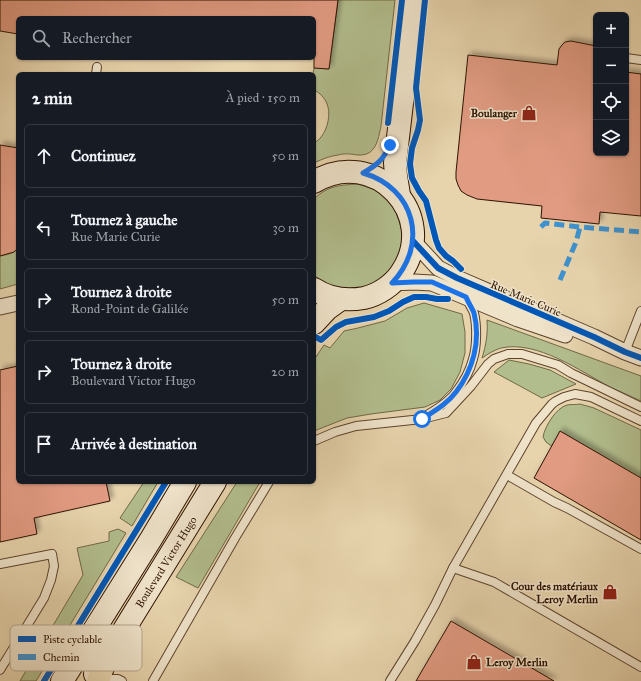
<!DOCTYPE html>
<html lang="fr">
<meta charset="utf-8">
<style>
:root{--surface:#171b24;--page:#20242c;--text:#f1f3f6;--muted:#9ea1a6;--line:#363941}
body{margin:0;font-family:"IM FELL Great Primer",serif;background:var(--page);color:var(--text)}
.controls{position:absolute;right:12px;top:12px;display:grid;overflow:hidden;border-radius:6px;box-shadow:0 1px 3px #0004}
.controls button{width:36px;height:36px;display:grid;place-items:center;padding:0;border:0;border-bottom:1px solid var(--line);background:var(--surface);color:var(--text);font:20px sans-serif}
.stop{position:absolute;width:12px;height:12px;margin:-9px;border:3px solid #1a73e8;border-radius:50%;background:#fff}
.stop.end{background:#1a73e8;border-color:#fff;box-shadow:0 1px 4px #0008}
.list{margin:0;padding:0;list-style:none}
h2{display:flex;justify-content:space-between;align-items:center;height:52px;margin:0;padding:0 16px;font-size:17px}
h2 small{font-size:13px;font-weight:400;color:var(--muted)}
.list li{display:grid;grid-template-columns:26px 1fr auto;gap:12px;align-items:center;box-sizing:border-box;height:64px;margin:0 8px 8px;padding:0 8px;border:1px solid var(--line);border-radius:6px}
.list b{display:block;font-size:15px;white-space:nowrap}
.list p{margin:0;font-size:13px;white-space:nowrap;color:var(--muted)}
.list em{font-size:13px;font-style:normal;color:var(--muted)}
.icon{flex:none;width:22px;height:22px;fill:none;stroke:currentColor;stroke-width:2;stroke-linecap:round;stroke-linejoin:round}
.map{position:relative;flex:none;width:641px;height:681px;overflow:hidden}
.search{position:absolute;background:var(--surface);box-shadow:0 1px 3px #0004;left:16px;top:16px;width:300px;height:44px;display:flex;align-items:center;gap:10px;box-sizing:border-box;padding:0 14px;border-radius:6px;color:var(--muted);font-size:15px}
.panel{position:absolute;background:var(--surface);box-shadow:0 1px 3px #0004;left:16px;top:72px;width:300px;height:412px;border-radius:6px}
.map>svg:first-child{display:block}
</style>
<div class="map">
<svg width="641" height="681" viewBox="0 0 641 681">
<defs>
<filter id="shadow"><feDropShadow dx="3.5" dy="-3.5" stdDeviation="2" flood-color="#0004"/></filter>
</defs>
<rect width="100%" height="100%" fill="#e7d4ad"/>
<filter id="stains"><feTurbulence type="fractalNoise" baseFrequency=".005" numOctaves="4"/><feColorMatrix values="0 0 0 0 .2 0 0 0 0 .09 0 0 0 0 .02 0 0 0 .5 -.17"/></filter>
<radialGradient id="worn" r=".72"><stop offset=".6" stop-color="#630" stop-opacity="0"/><stop offset="1" stop-color="#630" stop-opacity=".3"/></radialGradient>
<!-- grass -->
<g fill="#b2bd8d" stroke="#706847">
<path d="M338 0H395L381 126C378 140 376 156 358 155 351 154 345 153 338 155 330 156 322 159 314 163V143C326 137 332 116 327 104 325 98 320 93 314 90V74H313L314 68 329 69Z"/>
<path d="M358 184 373 189 385 197 395 208 404 237 396 266 373 286 343 290 328 286 314 275V199C327 186 340 185 358 184Z"/>
<path d="M18 245V284L0 289V256C8 254 16 254 18 245Z"/>
<path d="M424 303 462 314 465 332V353L460 372 451 389 440 400 425 407 371 414 347 418 314 431V360L324 345 330 348 344 331 358 328 385 321 407 308Z"/>
<path d="M487 320 641 376V401C631 396 620 392 610 387 580 371 537 340 501 348 494 350 488 354 482 358 486 345 488 334 487 320Z"/>
<path d="M509 360 529 364 550 370 576 384 542 398 494 372Z"/>
<path d="M580 404 594 408 641 430V478L550 445 546 442 543 437C545 426 556 408 567 405 571 404 576 405 580 404Z"/>
<path d="M144 482H158L132 526 120 518Z"/>
<path d="M237 482H260L198 588 176 577Z"/>
<path d="M118 529 126 533 36 681H20L83 575 77 548 109 541V532Z"/>
</g>
<!-- building -->
<g fill="#e19b82" stroke="#2f1301" filter="url(#shadow)">
<path d="M0 0H338L329 69 314 68V18H18V34L0 31Z"/>
<path d="M571 41 596 46V153H626V72L641 74V216L600 212 599 224 541 218 542 206 477 199 467 195 461 191 458 185 456 179V172L468 55 557 65 559 49 562 45 565 42Z"/>
<path d="M0 145 18 148V248L14 252 0 256Z"/>
<path d="M18 366V482H106L110 501 34 518 37 534 0 542V370Z"/>
<path d="M560 431 641 478V540L534 478Z"/>
<path d="M451 621 554 681H416Z"/>
</g>
<g fill="none" stroke-linecap="round" stroke-linejoin="round">
<!-- service casing -->
<g stroke="#5d432c" stroke-width="10">
<g id="service">
<path d="M626 58 641 60"/>
<path d="M96 74 97 67"/>
<path d="M625 352 641 311"/>
<path d="M427 415C437 409 449 402 456 392 463 383 470 371 473 359 477 347 477 325 474 313 472 308 469 304 467 299"/>
<path d="M314 441 335 432 356 426 422 419 446 413 471 386 488 364 494 359 508 354H522L558 365 571 373 641 407"/>
<path d="M507 475 554 502 567 508 641 549"/>
<path d="M0 564 52 554 54 566 51 580 44 598 0 670"/>
<path d="M453 568 494 582 641 667"/>
<path d="M101 679H118L122 681"/>
<path d="M153 681 235 538 269 482"/>
<path d="M390 681 415 641 435 605 453 568 536 423 552 404 556 401 564 397 575 394 591 397 641 421"/>
</g>
</g>
<!-- minor casing -->
<g stroke="#5d432c" stroke-width="17">
<g id="minor">
<path d="M413 241 438 268 457 278 594 337 625 352 641 358"/>
<path d="M392 283 414 282 432 283 518 319 565 335"/>
<path d="M0 307 18 303"/>
</g>
</g>
<!-- secondary casing -->
<g stroke="#2f1301" stroke-width="24">
<g id="secondary">
<path d="M314 182C374 145 441 215 401 273 393 285 378 295 364 298 347 301 329 299 314 289"/>
<path d="M399 195 396 176 395 163 414 0"/>
<path d="M314 323 327 309 341 299"/>
<path d="M95 674 106 659 215 482"/>
<path d="M62 681 151 539 185 482"/>
</g>
</g>
<!-- trunk casing -->
<g stroke="#2f1301" stroke-width="24">
<path id="trunk" d="M98 681 106 659"/>
</g>
<!-- service -->
<use href="#service" stroke="#efe3ca" stroke-width="8"/>
<!-- minor -->
<use href="#minor" stroke="#efe3ca" stroke-width="15"/>
<!-- secondary -->
<use href="#secondary" stroke="#efe3ca" stroke-width="22"/>
<!-- trunk -->
<use href="#trunk" stroke="#e7d4ad" stroke-width="22"/>
<!-- quiet -->
<g stroke="#3d92d0" stroke-width="5" stroke-dasharray="10 5" stroke-linecap="butt">
<path d="M541 227 545 223 580 227 641 232"/>
<path d="M560 280 576 242 580 227"/>
</g>
<!-- cycleway casing -->
<g stroke="#efe3ca" stroke-width="8">
<g id="cycleway">
<path d="M425 0 416 88 420 120 418 130 412 148 410 164 412 178 419 191 426 201 436 240 439 248 446 256 453 261 461 269"/>
<path d="M388 123 402 0"/>
<path d="M413 241 438 268 457 278 594 337 625 352 641 358"/>
<path d="M314 336 321 340 336 327 346 322 374 317 389 311 403 302 414 297H426L437 299H448"/>
<path d="M44 681 166 482"/>
</g>
</g>
<!-- cycleway -->
<use href="#cycleway" stroke="#0057b8" stroke-width="6"/>
</g>
<g fill="none" stroke-linecap="round" stroke-linejoin="round">
<!-- route -->
<path stroke="#1a73e8" stroke-width="5" d="M390 145C383 160 377 165 363 173 415 188 429 244 392 283L414 282H432L466 297C468 302 472 308 474 313 481 341 473 370 456 392 447 404 434 411 422 419"/>
</g>
<!-- icons -->
<defs>
<g id="shop-bare" transform="scale(1.2)"><path d="M-5-2.5h2.3a2.7 3.5 0 0 1 5.4 0H5L5.5 6h-11ZM-1.5-2.5h3a1.5 2.3 0 0 0-3 0Z" fill="#8f2418" stroke="#efe3ca" stroke-width="2.5" paint-order="stroke"/></g>
</defs>
<g fill-rule="evenodd">
<use href="#shop-bare" x="529" y="113"/>
<use href="#shop-bare" x="610" y="592"/>
<use href="#shop-bare" x="474" y="662"/>
</g>
<g text-anchor="middle" stroke-width="3" stroke-linejoin="round" paint-order="stroke">
<!-- poi labels -->
<g font-size="11" font-weight="bold" fill="#2f1301" stroke="#efe3ca" text-anchor="end">
<text x="517" y="117">Boulanger</text>
<text x="598" y="590">Cour des matériaux<tspan x="598" dy="13">Leroy Merlin</tspan></text>
<text x="486" y="666" text-anchor="start">Leroy Merlin</text>
</g>
<!-- street labels -->
<g font-size="11" fill="#2f1301" stroke="#efe3ca">
<text transform="translate(526 298) rotate(23)" y="4">Rue Marie Curie</text>
<text transform="translate(166 562) rotate(-58)" y="4">Boulevard Victor Hugo</text>
</g>
</g>
<!-- legend -->
<rect x="10" y="625" width="132" height="46" rx="6" fill="#efe3ca" stroke="#b5a58e" stroke-width="1"/>
<rect x="18" y="636" width="18" height="6" fill="#0057b8"/>
<rect x="18" y="654" width="18" height="6" fill="#3d92d0"/>
<g font-size="11" fill="#2f1301">
<text x="43" y="643">Piste cyclable</text>
<text x="43" y="661">Chemin</text>
</g>
<rect width="100%" height="100%" filter="url(#stains)"/>
<rect width="100%" height="100%" fill="url(#worn)"/>
</svg>
<div class="controls">
<button>+</button>
<button>−</button>
<button><svg class="icon" aria-label="locate" viewBox="0 0 24 24"><circle cx="12" cy="12" r="6"/><path d="M12 2v4M12 18v4M2 12h4M18 12h4"/></svg></button>
<button><svg class="icon" aria-label="layers" viewBox="0 0 24 24"><path d="M12 4l9 5-9 5-9-5zM3 14l9 5 9-5"/></svg></button>
</div>
<div class="stop" style="left:422px;top:419px"></div>
<div class="stop end" style="left:390px;top:145px"></div>
<div class="search"><svg class="icon" aria-label="search" viewBox="0 0 24 24"><circle cx="10" cy="10" r="6"/><path d="M15 15l6 6"/></svg>Rechercher</div>
<section class="panel">
<h2>2 min<small>À pied · 150 m</small></h2>
<ul class="list">
<li><svg class="icon" aria-label="ahead" viewBox="0 0 24 24"><path d="M12 20V5M6 11l6-6 6 6"/></svg><div><b>Continuez</b></div><em>50 m</em></li>
<li><svg class="icon" aria-label="left" viewBox="0 0 24 24"><path d="M17 20v-9H6M10 6l-5 5 5 5"/></svg><div><b>Tournez à gauche</b><p>Rue Marie Curie</p></div><em>30 m</em></li>
<li><svg class="icon" aria-label="right" viewBox="0 0 24 24"><path d="M7 20v-9h11M14 6l5 5-5 5"/></svg><div><b>Tournez à droite</b><p>Rond-Point de Galilée</p></div><em>50 m</em></li>
<li><svg class="icon" aria-label="right" viewBox="0 0 24 24"><path d="M7 20v-9h11M14 6l5 5-5 5"/></svg><div><b>Tournez à droite</b><p>Boulevard Victor Hugo</p></div><em>20 m</em></li>
<li><svg class="icon" aria-label="arrive" viewBox="0 0 24 24"><path d="M6 21V4h12l-3 4 3 4H6"/></svg><div><b>Arrivée à destination</b></div></li>
</ul>
</section>
</div>
